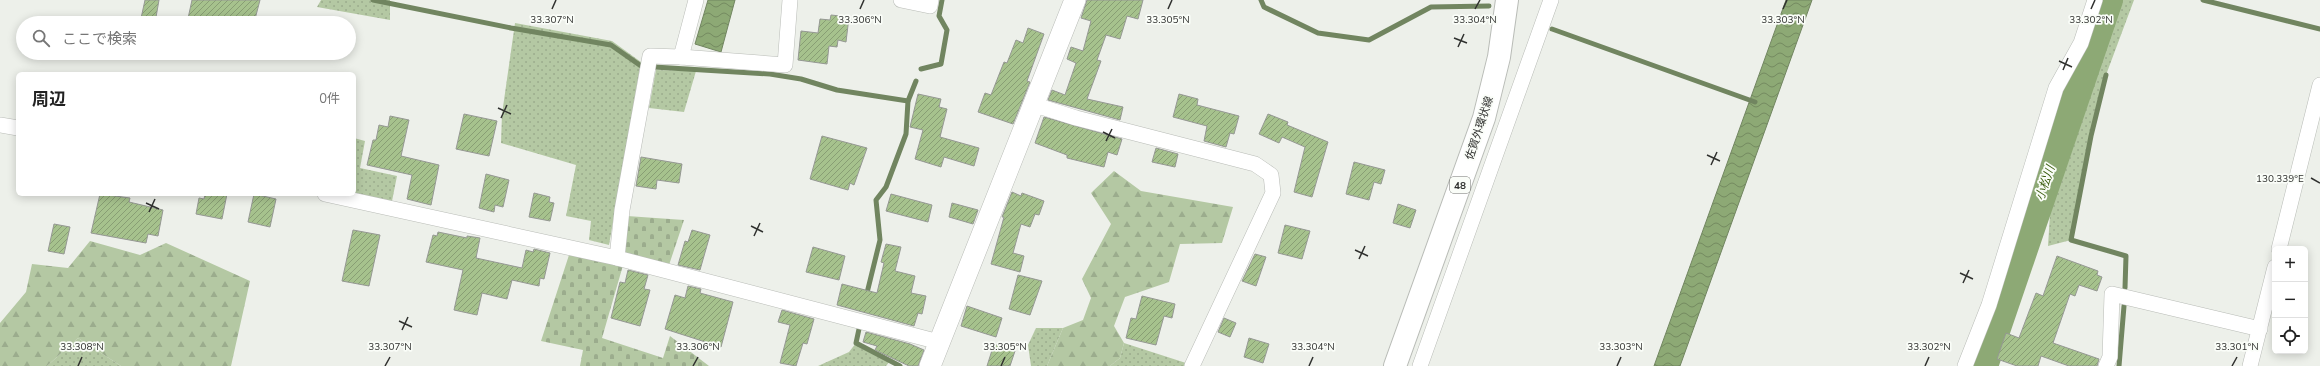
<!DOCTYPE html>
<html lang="ja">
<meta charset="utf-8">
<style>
:root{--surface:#fff;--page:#f2f2f2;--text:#222;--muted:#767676;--line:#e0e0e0}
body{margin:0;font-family:"Nunito Sans","Noto Sans JP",sans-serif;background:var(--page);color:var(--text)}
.controls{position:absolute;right:12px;bottom:12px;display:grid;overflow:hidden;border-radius:6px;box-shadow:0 2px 10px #0003}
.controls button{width:36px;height:36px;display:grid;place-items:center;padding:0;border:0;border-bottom:1px solid var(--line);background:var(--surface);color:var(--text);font:20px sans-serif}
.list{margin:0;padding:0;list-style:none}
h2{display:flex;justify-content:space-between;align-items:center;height:52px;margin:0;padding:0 16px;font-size:17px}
h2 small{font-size:13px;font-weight:400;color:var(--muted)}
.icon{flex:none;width:22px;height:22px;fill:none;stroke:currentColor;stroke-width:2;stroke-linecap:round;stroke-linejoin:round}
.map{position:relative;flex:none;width:2320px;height:366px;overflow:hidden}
.search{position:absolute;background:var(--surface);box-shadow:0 2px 10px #0003;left:16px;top:16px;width:340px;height:44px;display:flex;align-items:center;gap:10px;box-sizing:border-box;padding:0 14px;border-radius:22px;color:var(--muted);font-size:15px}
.panel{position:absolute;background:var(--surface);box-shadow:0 2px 10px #0003;left:16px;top:72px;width:340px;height:124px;border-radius:6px}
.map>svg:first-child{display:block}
</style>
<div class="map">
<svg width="2320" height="366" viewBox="0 0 2320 366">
<defs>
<pattern id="grass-dots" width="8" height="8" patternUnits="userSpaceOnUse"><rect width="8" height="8" fill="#b4c8a3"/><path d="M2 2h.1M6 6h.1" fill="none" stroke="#9bac8d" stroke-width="1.8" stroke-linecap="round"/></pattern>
<pattern id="forest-firs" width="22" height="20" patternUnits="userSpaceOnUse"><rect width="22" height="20" fill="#b4c8a3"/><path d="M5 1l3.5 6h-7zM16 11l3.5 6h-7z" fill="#9bac8d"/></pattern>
<pattern id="cemetery-stones" width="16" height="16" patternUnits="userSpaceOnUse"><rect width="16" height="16" fill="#b4c8a3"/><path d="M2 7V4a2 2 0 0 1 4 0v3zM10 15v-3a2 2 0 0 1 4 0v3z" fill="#9bac8d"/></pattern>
<pattern id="water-waves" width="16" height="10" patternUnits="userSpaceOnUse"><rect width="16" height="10" fill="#8da975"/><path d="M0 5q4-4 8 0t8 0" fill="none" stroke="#748a60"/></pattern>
<pattern id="building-hatch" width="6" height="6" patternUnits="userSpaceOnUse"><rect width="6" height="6" fill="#a6c28d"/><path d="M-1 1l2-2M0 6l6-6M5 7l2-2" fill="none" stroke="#889e74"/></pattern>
</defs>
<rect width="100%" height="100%" fill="#edf0ea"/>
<!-- grass -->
<g fill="url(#grass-dots)">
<path d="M321 0H390V20L317 7Z"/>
<path d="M2116 0H2134L2106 75 2091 136 2071 240 2048 246 2052 182Z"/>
<path d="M515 23 612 41 641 62 609 245 589 240 591 221 566 216 576 165 501 143 502 114Z"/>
<path d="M656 70 696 71 684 112 649 108Z"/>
<path d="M354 138 365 141 360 168 397 176 392 201 354 193Z"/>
<path d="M1036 328H1063L1047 366H1031L1028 345Z"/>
<path d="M78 338 121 366H47Z"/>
<path d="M856 343 890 361 886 366H818L849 352Z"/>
<path d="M1124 343 1186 363 1185 366H1110L1120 358Z"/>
</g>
<!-- forest -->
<g fill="url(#forest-firs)">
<path d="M1114 171 1141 191 1233 207 1222 243 1180 244 1169 282 1125 297 1114 326 1124 343 1120 358 1110 366H1047L1063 328 1083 320 1091 298 1082 279 1111 224 1091 193Z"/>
<path d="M90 241 140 255 166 243 250 281 231 366H121L78 338 47 366H0V323L26 292 32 264 68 268Z"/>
</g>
<!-- cemetery -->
<path fill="url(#cemetery-stones)" d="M627 216 684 220 669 265 626 255 602 338 663 358 670 336 709 366H580L583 350 541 341 569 255 620 264Z"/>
<!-- water -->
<g fill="url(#water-waves)" stroke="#718560">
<path d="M708 0H735L721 52 695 44Z"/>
<path d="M1786 0H1812L1680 366H1654Z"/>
</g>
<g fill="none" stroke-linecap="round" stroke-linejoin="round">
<!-- stream -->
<g stroke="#718560" stroke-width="5">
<path d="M373 0 511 28 611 45 641 66"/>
<path d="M1261 0 1264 7 1318 33 1369 40 1431 7 1489 6"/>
<path d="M2203 0 2320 29"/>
<path d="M1552 29 1755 102"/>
<path d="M654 67 770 74 801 79 837 90 908 101 916 81"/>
<path d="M921 69 941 64 947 30 939 16 942 0"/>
<path d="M2106 75 2091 136 2071 240 2126 256 2125 288"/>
<path d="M866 297 880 240 876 200 886 187 906 134 908 101"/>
<path d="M859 329 856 343 900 366"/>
<path d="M2119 366 2124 306"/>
</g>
<!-- river -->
<path stroke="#8da975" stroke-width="30" d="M1983 366 2108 0"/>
</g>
<!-- building -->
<g fill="url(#building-hatch)" stroke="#959893">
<path d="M145 0H159L155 23H140Z"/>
<path d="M192 0H260L254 23H187Z"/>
<path d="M1087 0H1143L1138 19 1127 16 1120 39 1106 35 1097 60 1101 61 1087 99 1123 107 1120 120 1048 100 1052 90 1065 95 1076 63 1067 59 1071 47 1083 51 1091 21 1081 18Z"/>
<path d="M831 15 849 17 846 42 838 40 837 47 829 46 827 64 798 60 801 31 818 33 820 19 830 20Z"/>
<path d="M1028 28 1044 34 1027 81 1030 82 1013 124 978 112 985 93 991 95 1004 62 1007 63 1016 40 1023 43Z"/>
<path d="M918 94 941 99 939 107 947 109 940 137 979 148 974 166 944 157 941 167 915 159 923 130 910 127Z"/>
<path d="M1179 94 1198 99 1197 105 1239 116 1234 134 1230 133 1226 147 1204 141 1207 126 1173 117Z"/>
<path d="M464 114 497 121 489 156 456 149Z"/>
<path d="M1268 114 1288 122 1287 125 1328 142 1312 197 1294 192 1305 147 1282 137 1279 143 1259 134Z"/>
<path d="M390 116 409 120 401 156 439 165 431 205 407 199 412 175 367 165 373 140H376L379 125 388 127Z"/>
<path d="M1044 117 1122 139 1117 155 1108 152 1104 167 1067 158V155L1035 143Z"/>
<path d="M822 136 867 148 854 185 850 183 848 190 810 179Z"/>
<path d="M1156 148 1178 154 1175 167 1152 162Z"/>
<path d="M641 157 682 164 679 183 657 180 656 189 636 186Z"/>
<path d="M1354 162 1385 170 1381 184 1374 182 1369 200 1346 194Z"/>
<path d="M486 174 509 180 503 207 495 205 494 212 479 208Z"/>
<path d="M1012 192 1021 196 1022 193 1044 201 1039 215 1035 214 1030 227 1021 224 1013 253 1024 256 1020 272 991 264 1004 217H1002Z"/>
<path d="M534 193 550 197 549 202 554 203 550 221 529 217Z"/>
<path d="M100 194 130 198 129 202 163 210 158 236 148 234 146 243 91 233Z"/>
<path d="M205 194H227L222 219 196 214 199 198 204 199Z"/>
<path d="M254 194 276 199 270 227 248 222Z"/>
<path d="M891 194 932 205 928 222 886 211Z"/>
<path d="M952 203 978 210 973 224 949 217Z"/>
<path d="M1398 204 1416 210 1410 228 1393 223Z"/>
<path d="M54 224 70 227 64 254 48 251Z"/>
<path d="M1285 225 1310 231 1302 259 1278 253Z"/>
<path d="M353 230 380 235 369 286 342 281Z"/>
<path d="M692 230 710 235 700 270 678 265 685 241 688 242Z"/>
<path d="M438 232 467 238V236L480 238 476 258 522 268 526 250 533 252 534 249 550 253 544 279 540 278 539 286 512 280 507 299 482 293 477 315 454 310 463 270 426 262 433 235 437 236Z"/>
<path d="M886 244 901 247 895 271 915 276 911 293 926 296 922 314 918 313 914 326 837 305 842 284 877 293 884 263 881 262Z"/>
<path d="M813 247 845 256 839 280 806 272Z"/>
<path d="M1255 254 1266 257 1256 286 1242 281Z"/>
<path d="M2057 256 2098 271 2097 275 2102 277 2097 291 2079 285 2075 296 2070 294 2053 343 2099 359 2097 366H2069L2041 356 2038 366H2017L1997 359 2006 333 2019 338 2036 293 2043 296Z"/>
<path d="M628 270 648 275 644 289 650 290 640 326 611 318 620 282 625 283Z"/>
<path d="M1018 275 1042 281 1030 315 1009 309Z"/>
<path d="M688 286 701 289 700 293 733 302 721 347 665 329 675 295 685 298Z"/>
<path d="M1142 296 1175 304 1172 318 1164 316 1156 345 1126 338 1131 318 1136 319Z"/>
<path d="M967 306 1002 318 996 337 961 326Z"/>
<path d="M782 310 814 319 807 344 803 343 796 366 780 363 790 325 778 322Z"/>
<path d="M1224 318 1236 323 1230 337 1218 332Z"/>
<path d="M866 332 910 344 924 350 918 366H909L875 350 877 346 863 342Z"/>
<path d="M1249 338 1269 344 1263 363 1244 357Z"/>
<path d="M994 344 1015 351 1010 366H987Z"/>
</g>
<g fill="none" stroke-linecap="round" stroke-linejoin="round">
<!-- street casing -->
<g stroke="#b9bcb7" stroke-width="16">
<g id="street">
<path d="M901 0 930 6 931 0"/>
<path d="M681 57 785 65 790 0"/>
<path d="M1032 104 1076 118 1255 164 1271 175 1273 193 1192 366"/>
<path d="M0 125 18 128"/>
<path d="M325 194 617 258 939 342"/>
<path d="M2279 249 2320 85"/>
<path d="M617 258 622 210 650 56 681 57 696 0"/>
<path d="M1420 366 1551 0"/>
<path d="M1965 366 1989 305 2056 88 2081 43 2095 0"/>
<path d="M2106 366 2110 357 2112 294 2260 329"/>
<path d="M2250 366 2275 267"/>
</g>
</g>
<!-- secondary casing -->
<g stroke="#b9bcb7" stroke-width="22">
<path id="secondary" d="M930 366 1075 0"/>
</g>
<!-- primary casing -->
<g stroke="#b9bcb7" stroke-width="24">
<path id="primary" d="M1395 366 1484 118 1499 57 1507 0"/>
</g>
<!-- street -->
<use href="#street" stroke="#fff" stroke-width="15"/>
<!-- secondary -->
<use href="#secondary" stroke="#fff" stroke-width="21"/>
<!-- primary -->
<use href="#primary" stroke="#fff" stroke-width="22"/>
</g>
<!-- ticks -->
<path fill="none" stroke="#30312f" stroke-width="1.5" d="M552 9 556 0M860 9 864 0M1168 9 1172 0M1475 9 1480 0M1783 9 1787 0M2091 9 2095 0M1454 38 1467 43M1458 47 1464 34M2059 61 2072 67M2063 70 2068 58M498 108 511 114M501 118 507 105M1103 132 1115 138M1106 141 1112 129M1707 155 1720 161M1711 165 1717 152M2311 178 2320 183M146 203 159 209M149 212 155 199M751 226 763 232M754 236 760 223M1355 250 1368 256M1359 259 1365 246M1960 273 1973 279M1963 283 1969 270M399 321 412 327M402 330 408 317M78 366 82 357M385 366 390 357M693 366 698 357M1001 366 1005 357M1309 366 1313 357M1617 366 1621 357M1925 366 1929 357M2232 366 2237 357"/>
<g text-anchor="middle" stroke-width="3.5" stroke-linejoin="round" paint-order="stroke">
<!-- shield labels -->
<rect fill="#fafdf8" stroke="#6d6e6b" stroke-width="1" x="1450" y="177" width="20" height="16" rx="3"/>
<g font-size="10" font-weight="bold" fill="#30312f">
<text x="1460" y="189">48</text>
</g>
<!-- street labels -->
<g font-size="11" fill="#30312f" stroke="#fafdf8">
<text transform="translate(1479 128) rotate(-72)" y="4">佐賀外環状線</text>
</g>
<!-- water labels -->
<g font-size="12" font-style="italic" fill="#3b5d0f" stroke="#fafdf8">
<text transform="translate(2045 183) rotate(-71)" y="4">小松川</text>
</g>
</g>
<g font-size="10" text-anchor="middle" fill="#30312f" stroke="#fafdf8" stroke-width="3.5" stroke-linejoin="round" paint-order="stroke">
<text x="552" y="23">33.307°N</text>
<text x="860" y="23">33.306°N</text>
<text x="1168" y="23">33.305°N</text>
<text x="1475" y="23">33.304°N</text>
<text x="1783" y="23">33.303°N</text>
<text x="2091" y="23">33.302°N</text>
<text x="2280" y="182">130.339°E</text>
<text x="82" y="350">33.308°N</text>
<text x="390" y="350">33.307°N</text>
<text x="698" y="350">33.306°N</text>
<text x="1005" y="350">33.305°N</text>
<text x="1313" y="350">33.304°N</text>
<text x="1621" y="350">33.303°N</text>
<text x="1929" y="350">33.302°N</text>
<text x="2237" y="350">33.301°N</text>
</g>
</svg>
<div class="controls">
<button>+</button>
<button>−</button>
<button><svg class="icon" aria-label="locate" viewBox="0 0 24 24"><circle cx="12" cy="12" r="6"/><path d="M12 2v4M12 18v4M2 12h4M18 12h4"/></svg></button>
</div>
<div class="search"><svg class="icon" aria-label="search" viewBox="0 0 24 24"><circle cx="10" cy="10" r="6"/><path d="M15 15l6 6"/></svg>ここで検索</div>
<section class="panel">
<h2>周辺<small>0件</small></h2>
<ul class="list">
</ul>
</section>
</div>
